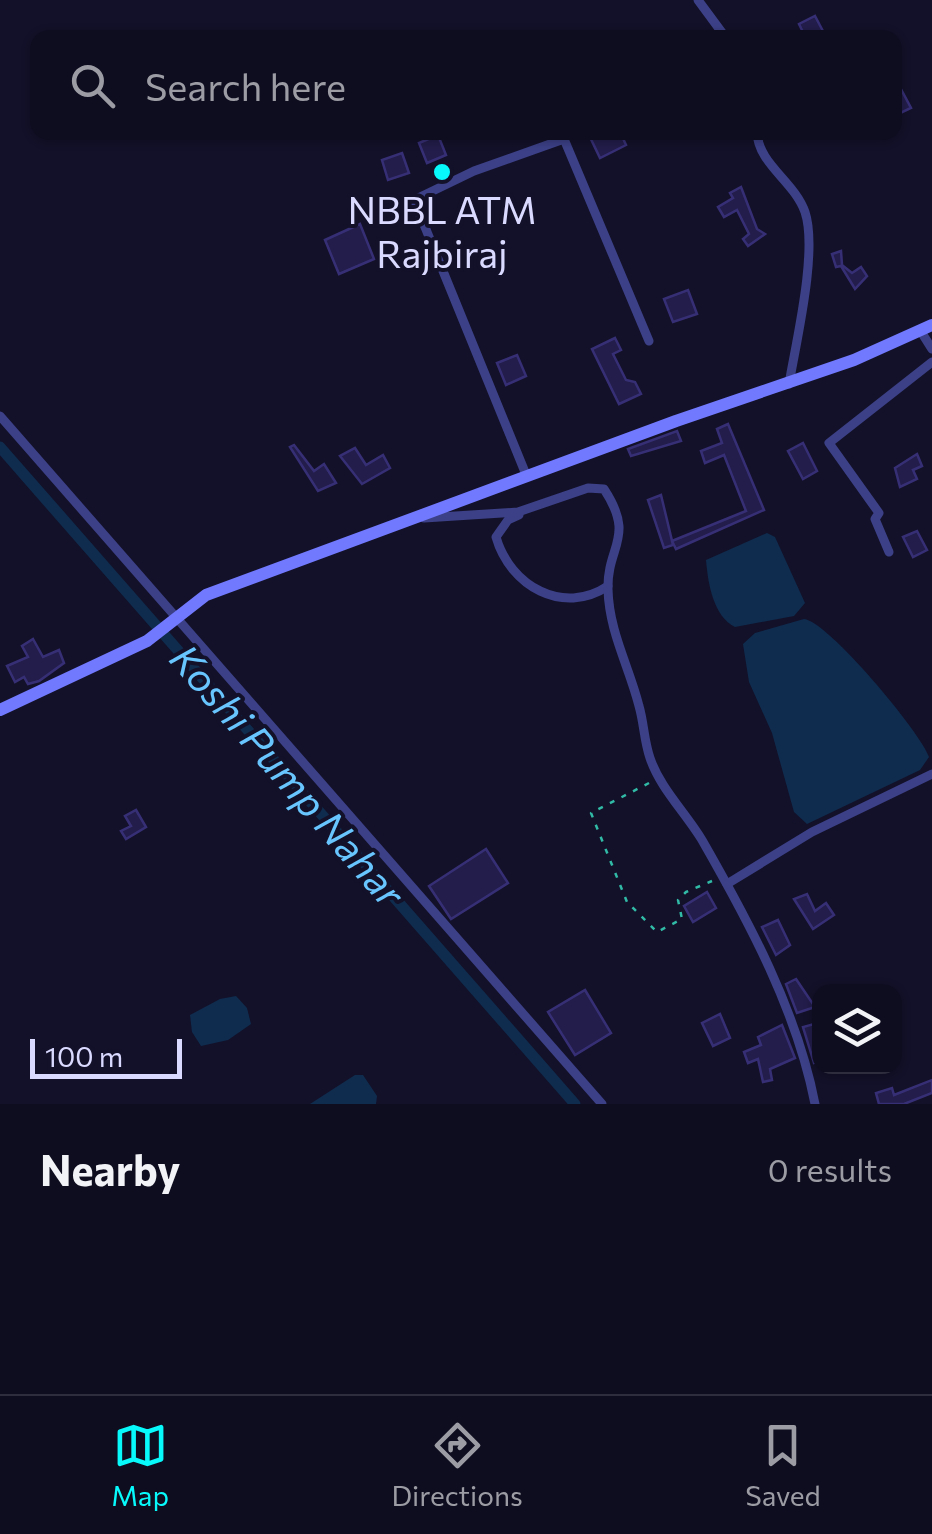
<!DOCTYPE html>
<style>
:root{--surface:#0e0d1f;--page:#171628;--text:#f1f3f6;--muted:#9b9ca4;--line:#2e2d3d;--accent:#07f9fc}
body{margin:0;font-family:Commissioner,sans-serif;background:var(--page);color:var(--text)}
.controls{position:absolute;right:30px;bottom:30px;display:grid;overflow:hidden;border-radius:20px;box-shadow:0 2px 8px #0004}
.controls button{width:90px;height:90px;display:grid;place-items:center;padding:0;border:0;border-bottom:2px solid var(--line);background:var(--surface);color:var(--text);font:50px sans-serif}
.scale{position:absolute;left:30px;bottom:25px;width:152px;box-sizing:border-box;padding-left:10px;border:5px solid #dad9ff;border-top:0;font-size:28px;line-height:35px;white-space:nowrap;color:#dad9ff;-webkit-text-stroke:8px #131129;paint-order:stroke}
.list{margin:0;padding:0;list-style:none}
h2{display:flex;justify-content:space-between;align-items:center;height:130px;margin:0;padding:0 40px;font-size:42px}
h2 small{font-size:32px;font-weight:400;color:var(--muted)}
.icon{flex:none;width:55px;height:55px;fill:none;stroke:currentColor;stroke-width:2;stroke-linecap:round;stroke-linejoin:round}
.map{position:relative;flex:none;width:932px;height:1104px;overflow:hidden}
.search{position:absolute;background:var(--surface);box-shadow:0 2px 8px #0004;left:30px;right:30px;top:30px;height:110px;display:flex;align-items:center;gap:25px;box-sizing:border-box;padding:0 35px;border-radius:20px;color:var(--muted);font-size:38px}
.sheet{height:290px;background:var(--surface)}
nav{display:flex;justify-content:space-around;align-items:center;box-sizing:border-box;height:140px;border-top:2px solid var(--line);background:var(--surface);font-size:28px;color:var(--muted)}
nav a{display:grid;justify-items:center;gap:5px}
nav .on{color:var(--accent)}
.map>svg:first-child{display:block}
</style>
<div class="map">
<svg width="932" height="1104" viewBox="0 0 932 1104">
<rect width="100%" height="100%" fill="#131129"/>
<!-- water -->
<g fill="#0f2c4e">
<path d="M767 533 775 537 805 603 794 616 735 627C713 616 708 583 706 560Z"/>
<path d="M804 619C828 621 922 734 929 757L920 770 807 824 794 812 772 733 749 682 743 644 755 633Z"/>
<path d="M236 996 247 1008 251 1024 228 1040 201 1046 192 1032 190 1015 220 999Z"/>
<path d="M355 1075H363L377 1096 376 1104H310Z"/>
</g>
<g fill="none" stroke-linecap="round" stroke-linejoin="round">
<!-- canal -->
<path stroke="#0f2c4e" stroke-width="11" d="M0 447 575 1104"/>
</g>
<!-- building -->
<g fill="#221d4a" stroke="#372f76" stroke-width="2.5">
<path d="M815 16 825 35 806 38 799 24Z"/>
<path d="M894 76 911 108 894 116Z"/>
<path d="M594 132H620L626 145 600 158 589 135Z"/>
<path d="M438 135 446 155 427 163 419 143Z"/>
<path d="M402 153 409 173 388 180 382 160Z"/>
<path d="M741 187 757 229 765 234 748 246 743 239 749 234 737 210 724 217 718 207 733 198 730 193Z"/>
<path d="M360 224 374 259 339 274 325 240Z"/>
<path d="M841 251 842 265 852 273 861 267 867 276 855 289 841 266 836 267 832 254Z"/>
<path d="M688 290 697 314 673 322 664 299Z"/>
<path d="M615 338 621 350 613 354 626 380 635 382 641 394 619 404 592 349Z"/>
<path d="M517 355 526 376 506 385 497 363Z"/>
<path d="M728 424 764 510 676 549 672 541 746 511 724 455 705 463 701 451 722 443 717 429Z"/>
<path d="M677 431 681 441 631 456 628 449Z"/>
<path d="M803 443 817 471 803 479 788 451Z"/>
<path d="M294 445 314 471 324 464 336 483 318 491 290 447Z"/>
<path d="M355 448 366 465 383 455 390 468 362 484 340 456Z"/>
<path d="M917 454 922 466 913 470 917 479 900 487 895 468Z"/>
<path d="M661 495 673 545 664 548 648 500Z"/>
<path d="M917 531 927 550 913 557 903 537Z"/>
<path d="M33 639 43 657 59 650 64 663 39 681 28 684 24 677 15 682 7 666 28 657 22 646Z"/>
<path d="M136 810 146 827 126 839 121 831 131 826 125 816Z"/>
<path d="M486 849 508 883 451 919 429 886Z"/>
<path d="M707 892 716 908 693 922 684 906Z"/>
<path d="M807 894 815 911 826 903 834 915 813 929 794 899Z"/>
<path d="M778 920 790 945 776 955 762 927Z"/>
<path d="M796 979 815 1007 797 1013 786 984Z"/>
<path d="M585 990 611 1033 575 1055 548 1012Z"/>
<path d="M720 1014 730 1038 713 1046 702 1023Z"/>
<path d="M814 1024 820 1061 814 1063 803 1027Z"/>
<path d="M782 1025 795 1058 770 1069 772 1080 763 1082 758 1059 748 1063 744 1052 761 1045 758 1037Z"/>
<path d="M932 1080V1093L904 1104H879L876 1093 892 1088 894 1095Z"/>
</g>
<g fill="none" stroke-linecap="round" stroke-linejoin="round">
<!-- path -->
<path stroke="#31baa6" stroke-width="2.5" stroke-dasharray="5 8" stroke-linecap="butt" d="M649 783 591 813 627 902 657 932 682 919 678 900 686 892 712 881"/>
<!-- street -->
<g stroke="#3c4087" stroke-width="9">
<path d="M698 0 726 38"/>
<path d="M757 132C758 164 794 181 805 212 818 251 796 342 789 384"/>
<path d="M920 330 932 349"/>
<path d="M0 416 602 1104"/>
<path d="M527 477 414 200 474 171 564 139 649 341"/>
<path d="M519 515 508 520 496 537C510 586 563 616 608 586"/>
<path d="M424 518 518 512 588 488 604 489C636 538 607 545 608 589 609 632 629 666 639 706 644 723 644 741 650 758 660 788 685 812 702 840 749 922 797 1011 815 1104"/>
<path d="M889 552 875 519 879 513 829 443 932 362"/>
<path d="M727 884 812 832 932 774"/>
</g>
<!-- secondary -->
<path stroke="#7179fe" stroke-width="12" d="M0 710 147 641 206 595 676 421 854 360 932 325"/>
</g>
<!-- markers -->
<circle fill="#07f9fc" stroke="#131129" stroke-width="4" cx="442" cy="172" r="10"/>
<g text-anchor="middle" stroke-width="8" stroke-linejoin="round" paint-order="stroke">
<!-- poi labels -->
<g font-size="38" fill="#dad9ff" stroke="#131129">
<text x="442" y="224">NBBL ATM<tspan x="442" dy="44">Rajbiraj</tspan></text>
</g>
<!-- water labels -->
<g font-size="40" font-style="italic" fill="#68c5fd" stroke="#131129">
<text transform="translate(287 776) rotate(49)" y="14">Koshi Pump Nahar</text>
</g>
</g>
</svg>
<div class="controls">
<button><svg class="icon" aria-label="layers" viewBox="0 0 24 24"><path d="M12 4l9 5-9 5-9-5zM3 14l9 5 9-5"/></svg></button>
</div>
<div class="scale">100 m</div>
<div class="search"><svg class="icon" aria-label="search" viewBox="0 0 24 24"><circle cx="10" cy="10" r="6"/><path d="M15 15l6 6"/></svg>Search here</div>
</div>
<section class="sheet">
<h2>Nearby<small>0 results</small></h2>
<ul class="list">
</ul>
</section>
<nav>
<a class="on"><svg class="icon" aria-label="map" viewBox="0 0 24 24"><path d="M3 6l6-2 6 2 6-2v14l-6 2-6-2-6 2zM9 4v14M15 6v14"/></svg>Map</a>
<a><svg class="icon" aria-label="directions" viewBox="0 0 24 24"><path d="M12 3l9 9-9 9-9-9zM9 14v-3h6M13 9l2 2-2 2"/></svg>Directions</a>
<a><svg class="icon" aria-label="saved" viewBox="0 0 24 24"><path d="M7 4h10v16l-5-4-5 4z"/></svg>Saved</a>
</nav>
